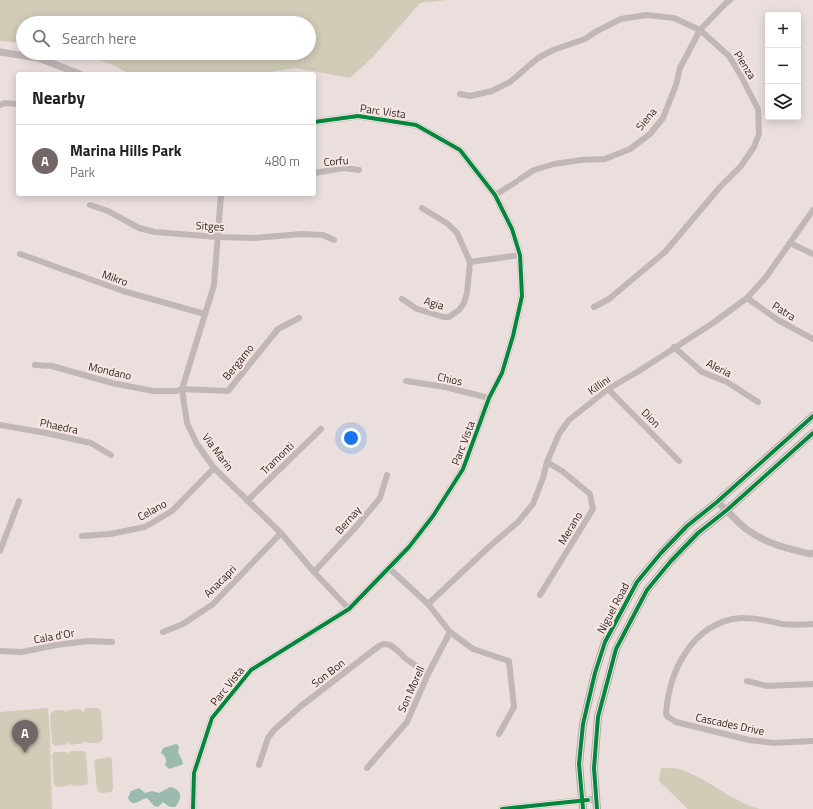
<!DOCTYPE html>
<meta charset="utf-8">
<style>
:root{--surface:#fff;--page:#f2f2f2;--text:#222;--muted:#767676;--line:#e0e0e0;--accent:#726766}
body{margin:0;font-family:"Titillium Web",sans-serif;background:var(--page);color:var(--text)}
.controls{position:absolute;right:12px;top:12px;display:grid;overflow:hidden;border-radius:4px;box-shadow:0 2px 10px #0003}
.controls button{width:36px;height:36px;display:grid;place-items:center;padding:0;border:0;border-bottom:1px solid var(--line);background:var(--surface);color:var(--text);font:20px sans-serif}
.you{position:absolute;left:351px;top:438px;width:14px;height:14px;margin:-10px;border:3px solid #fff;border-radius:50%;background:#1a73e8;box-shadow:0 0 0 6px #1a73e833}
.badge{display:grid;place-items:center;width:26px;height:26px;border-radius:50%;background:var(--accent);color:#fff;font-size:13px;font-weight:700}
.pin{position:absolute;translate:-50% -33px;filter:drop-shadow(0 1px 2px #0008)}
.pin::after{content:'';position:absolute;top:21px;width:14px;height:12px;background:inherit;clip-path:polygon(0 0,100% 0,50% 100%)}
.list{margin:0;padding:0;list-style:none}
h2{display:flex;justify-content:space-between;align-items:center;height:52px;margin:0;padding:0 16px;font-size:17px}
h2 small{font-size:13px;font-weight:400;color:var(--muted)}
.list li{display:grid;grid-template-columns:26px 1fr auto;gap:12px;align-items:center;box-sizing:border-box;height:72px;padding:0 16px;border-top:1px solid var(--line)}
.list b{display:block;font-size:15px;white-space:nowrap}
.list p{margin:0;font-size:13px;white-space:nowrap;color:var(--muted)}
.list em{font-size:13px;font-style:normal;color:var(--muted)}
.icon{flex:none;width:22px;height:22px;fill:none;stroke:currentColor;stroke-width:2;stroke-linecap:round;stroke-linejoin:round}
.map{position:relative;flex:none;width:813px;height:809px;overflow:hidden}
.search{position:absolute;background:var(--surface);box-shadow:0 2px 10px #0003;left:16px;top:16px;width:300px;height:44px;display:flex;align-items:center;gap:10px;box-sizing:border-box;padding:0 14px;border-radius:22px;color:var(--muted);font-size:15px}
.panel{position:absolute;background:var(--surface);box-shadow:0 2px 10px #0003;left:16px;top:72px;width:300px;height:124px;border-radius:4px}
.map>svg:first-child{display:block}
</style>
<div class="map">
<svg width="813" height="809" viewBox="0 0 813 809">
<rect width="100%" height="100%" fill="#eadfdd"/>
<!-- green -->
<g fill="#d1cbb8">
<path d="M0 0H447L420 3 373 57 350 78 296 68 257 74H130L109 63 73 53H309V23H23V43L0 41Z"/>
<path d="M48 708 50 735 52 809H0V712Z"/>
<path d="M86 708H98L101 711 103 739 99 743H89L85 741 83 743 71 745 68 742 65 745 55 746 52 743 50 714 53 711 63 710 66 712 69 710 80 709 83 712Z"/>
<path d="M71 751H84L86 753 88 783 86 785 74 786 70 784 68 786 57 787 54 785 52 755 54 752H66L69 754Z"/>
<path d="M110 757 112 760 113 789 111 792 100 793 97 790 94 761 97 759Z"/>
<path d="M661 768C667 768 674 768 679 769 708 778 732 802 760 809H688L659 781Z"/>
</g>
<!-- water -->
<g fill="#9abbad">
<path d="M176 744 178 745 179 748 178 752 182 760 183 764 181 765 169 769 165 765C167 760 166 756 161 753L163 748Z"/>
<path d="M170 787C182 789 183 799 175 807H170L163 802 158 807 154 806 147 798C140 799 133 809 128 798L131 791 139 788 145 793 152 791 159 793Z"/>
</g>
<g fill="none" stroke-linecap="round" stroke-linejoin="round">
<!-- minor -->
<g stroke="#c2b7b7" stroke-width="6">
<path d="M460 94 470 96 492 91 510 82 538 58 553 50 585 39 597 31 621 19 646 15 674 18 700 30 729 56 741 76 758 109 759 134 754 147 741 166 720 187 665 252 609 299 594 307"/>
<path d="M0 105 5 103 18 104"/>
<path d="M314 173 344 168 359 170"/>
<path d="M520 179 534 170 554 164 581 160 605 159 630 149 650 134 663 118 676 85 680 68 700 30 726 3 730 0"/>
<path d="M221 194 214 285 182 389 187 423 197 444 214 468 281 533 314 572 349 609"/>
<path d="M495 195 516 182"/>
<path d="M90 205 108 211 139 228 155 232 217 237 254 238 302 234 323 235 334 240"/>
<path d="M790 243 813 254"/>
<path d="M20 254 123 291 205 314"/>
<path d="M470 262 520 255"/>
<path d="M747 298 778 320 813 339"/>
<path d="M402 299 417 309 443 317H449L459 310 464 303 467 293 470 262 457 233 448 224 422 208"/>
<path d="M674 347 702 372 727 382 758 402"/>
<path d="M35 365 52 366 112 383 153 391H176L182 389 228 391 278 329 299 318"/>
<path d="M406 381 445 387 489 398"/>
<path d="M608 389 679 461"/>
<path d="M0 425 46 433 91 443 111 455"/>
<path d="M247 501 321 429"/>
<path d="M82 536 110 534 145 527 172 511 214 468"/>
<path d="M0 551 19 501"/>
<path d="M389 568 428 604 450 632 473 649 509 661 514 707 499 734"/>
<path d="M314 572 355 528 380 498 387 475"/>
<path d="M540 595 593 509 590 494 562 471 547 462"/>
<path d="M428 604 490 546 518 522 533 504 543 478 547 462 559 434 569 420 608 389 639 371 713 323 747 298 766 277 813 210"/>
<path d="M813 624C803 625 792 625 782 624 769 621 754 617 740 618 692 623 669 671 666 714L668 717 676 722 749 740 774 743 813 741"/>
<path d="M163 632 183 624 213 604 281 533"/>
<path d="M0 651 22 652 56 645 88 641 112 642"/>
<path d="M747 681 767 686 813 684"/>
<path d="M259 765 268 738 274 730 301 706 379 646 384 644 390 645 398 651 406 659 428 674"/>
<path d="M367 768 407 722 428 674 450 632"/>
</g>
<!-- tertiary -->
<g stroke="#c2b7b7" stroke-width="7">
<path d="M0 52 38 58 80 74"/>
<path d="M717 502C728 510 738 524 749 531 770 545 787 548 810 554L813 553"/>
<path d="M193 809 194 773 212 718 251 670 349 609 409 547 433 516 463 469 489 398 502 373 513 336 522 296 520 255 512 229 495 195 460 150 416 125 358 116 314 122"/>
<path d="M502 809 596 799"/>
</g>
<!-- secondary -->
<g stroke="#b3a8a7" stroke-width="8">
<path d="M583 809 579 764 583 724 595 673 605 642 637 582 661 553 687 526 717 502 813 416"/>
<path d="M597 809 594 768 598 717 616 649 647 590 671 561 698 533 727 510 813 433"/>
</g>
<!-- cycleway casing -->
<g stroke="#f7e6e3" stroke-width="6">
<g id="cycleway">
<path d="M193 809 194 773 212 718 251 670 349 609 409 547 433 516 463 469 489 398 502 373 513 336 522 296 520 255 512 229 495 195 460 150 416 125 358 116 314 122"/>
<path d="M502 809 588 800"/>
<path d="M583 809 579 764 583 724 595 673 605 642 637 582 661 553 687 526 717 502 813 416"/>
<path d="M597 809 594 768 598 717 616 649 647 590 671 561 698 533 727 510 813 433"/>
</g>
</g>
<!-- cycleway -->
<use href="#cycleway" stroke="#00873e" stroke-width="4"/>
</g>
<g text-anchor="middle" stroke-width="4" stroke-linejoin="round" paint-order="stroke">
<!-- street labels -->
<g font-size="11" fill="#322626" stroke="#f7e6e3">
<text transform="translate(745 65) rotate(58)" y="4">Pienza</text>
<text transform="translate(383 111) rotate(8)" y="4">Parc Vista</text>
<text transform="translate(646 119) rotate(-50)" y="4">Siena</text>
<text transform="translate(336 161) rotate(-5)" y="4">Corfu</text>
<text transform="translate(210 226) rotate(3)" y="4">Sitges</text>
<text transform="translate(115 278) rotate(19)" y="4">Mikro</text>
<text transform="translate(434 303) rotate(17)" y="4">Agia</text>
<text transform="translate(784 311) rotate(32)" y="4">Patra</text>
<text transform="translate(238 362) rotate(-51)" y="4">Bergamo</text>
<text transform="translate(719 368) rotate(26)" y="4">Aleria</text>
<text transform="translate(110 371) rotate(13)" y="4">Mondano</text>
<text transform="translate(450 379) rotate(12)" y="4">Chios</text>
<text transform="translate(599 385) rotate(-35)" y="4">Killini</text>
<text transform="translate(651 418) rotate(45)" y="4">Dion</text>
<text transform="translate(59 426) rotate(12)" y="4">Phaedra</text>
<text transform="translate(463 443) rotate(-69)" y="4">Parc Vista</text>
<text transform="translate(218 452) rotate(53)" y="4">Via Marin</text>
<text transform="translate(277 458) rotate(-44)" y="4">Tramonti</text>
<text transform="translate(152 510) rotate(-29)" y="4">Celano</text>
<text transform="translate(348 520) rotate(-49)" y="4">Bernay</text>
<text transform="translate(570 528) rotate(-59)" y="4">Merano</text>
<text transform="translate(220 581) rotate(-45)" y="4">Anacapri</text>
<text transform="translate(613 608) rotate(-62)" y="4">Niguel Road</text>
<text transform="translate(54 636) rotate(-10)" y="4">Cala d'Or</text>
<text transform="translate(328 673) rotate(-38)" y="4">Son Bon</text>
<text transform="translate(227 686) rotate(-51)" y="4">Parc Vista</text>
<text transform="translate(411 689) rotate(-66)" y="4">Son Morell</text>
<text transform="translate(730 724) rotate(12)" y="4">Cascades Drive</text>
</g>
</g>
</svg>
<div class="controls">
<button>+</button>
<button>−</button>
<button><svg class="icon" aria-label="layers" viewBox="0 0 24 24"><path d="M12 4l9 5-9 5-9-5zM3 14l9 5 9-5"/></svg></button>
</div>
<div class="you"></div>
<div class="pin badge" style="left:25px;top:753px">A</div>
<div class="search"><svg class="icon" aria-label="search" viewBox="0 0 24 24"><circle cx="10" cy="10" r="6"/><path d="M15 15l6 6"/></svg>Search here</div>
<section class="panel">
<h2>Nearby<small></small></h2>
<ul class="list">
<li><span class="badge">A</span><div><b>Marina Hills Park</b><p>Park</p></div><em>480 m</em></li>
</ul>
</section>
</div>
